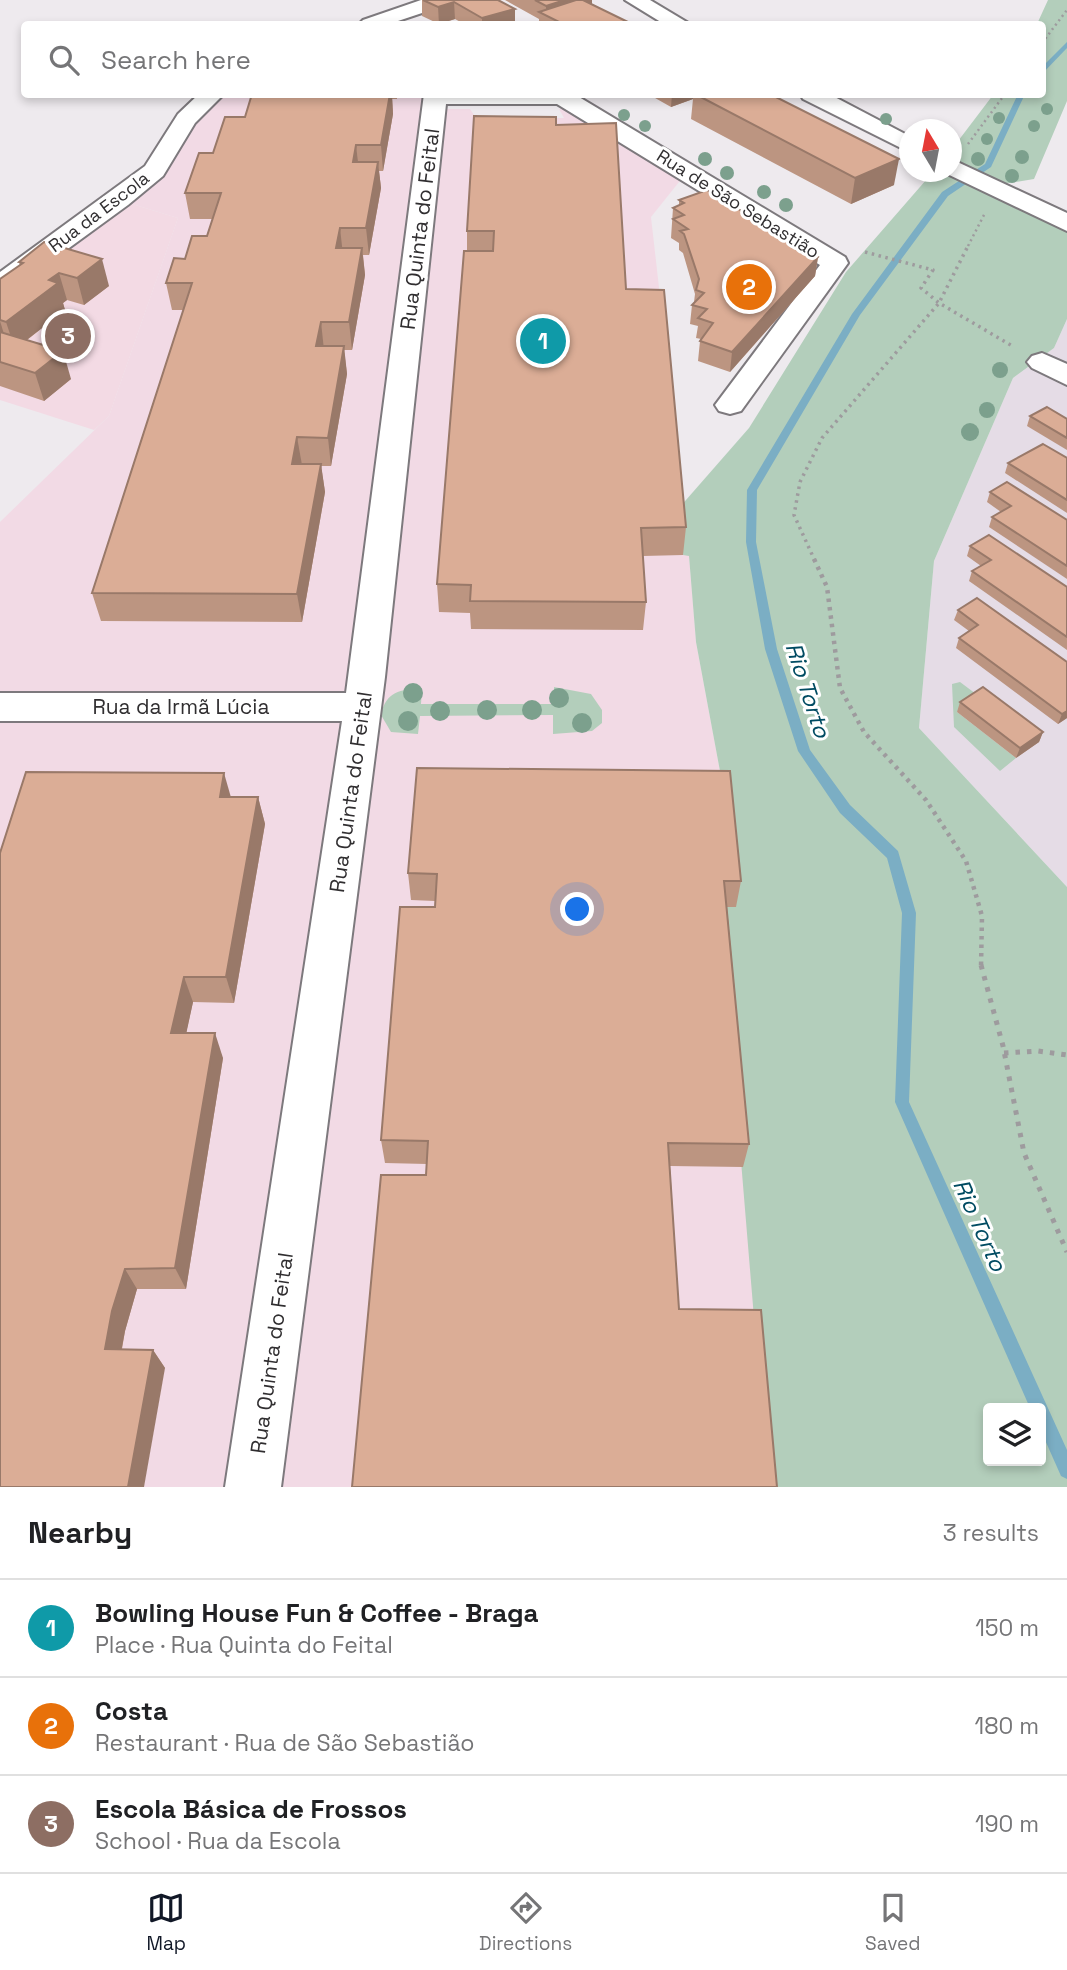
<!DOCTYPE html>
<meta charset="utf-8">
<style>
:root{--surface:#fff;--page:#f2f2f2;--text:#202124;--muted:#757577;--line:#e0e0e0;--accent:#111827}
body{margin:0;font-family:"Space Grotesk",sans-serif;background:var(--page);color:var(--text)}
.controls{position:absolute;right:21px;bottom:21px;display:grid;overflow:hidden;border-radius:7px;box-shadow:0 4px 10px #0003}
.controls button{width:63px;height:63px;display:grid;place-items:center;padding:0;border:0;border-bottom:2px solid var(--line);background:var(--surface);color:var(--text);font:35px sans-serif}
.compass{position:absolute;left:899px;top:119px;width:63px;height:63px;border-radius:50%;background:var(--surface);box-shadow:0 4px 10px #0003;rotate:350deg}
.you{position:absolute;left:578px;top:910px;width:24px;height:24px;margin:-18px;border:5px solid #fff;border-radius:50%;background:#1a73e8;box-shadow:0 0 0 10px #1a73e833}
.badge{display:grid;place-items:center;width:46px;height:46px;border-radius:50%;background:var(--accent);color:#fff;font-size:23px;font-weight:700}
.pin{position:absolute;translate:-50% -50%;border:4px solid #fff;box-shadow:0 2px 7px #0006}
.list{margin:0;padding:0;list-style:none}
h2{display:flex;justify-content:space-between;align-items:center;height:91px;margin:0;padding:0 28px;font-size:30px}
h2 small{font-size:23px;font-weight:400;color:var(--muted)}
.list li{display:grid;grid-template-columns:46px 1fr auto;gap:21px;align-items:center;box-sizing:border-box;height:98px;padding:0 28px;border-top:2px solid var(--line)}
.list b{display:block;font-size:26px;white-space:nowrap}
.list p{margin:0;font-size:23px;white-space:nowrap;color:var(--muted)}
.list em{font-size:23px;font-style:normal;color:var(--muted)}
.icon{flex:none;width:38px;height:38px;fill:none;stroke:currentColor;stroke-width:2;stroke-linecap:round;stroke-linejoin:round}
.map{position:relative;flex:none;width:1067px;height:1487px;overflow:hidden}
.search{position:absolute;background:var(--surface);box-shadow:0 4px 10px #0003;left:21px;right:21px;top:21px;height:77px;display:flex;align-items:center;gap:18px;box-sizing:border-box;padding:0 24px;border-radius:7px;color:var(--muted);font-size:26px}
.sheet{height:385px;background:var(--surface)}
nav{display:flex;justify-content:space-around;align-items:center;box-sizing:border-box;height:98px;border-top:2px solid var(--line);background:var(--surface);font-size:19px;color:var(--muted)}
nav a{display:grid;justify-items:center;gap:4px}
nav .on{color:var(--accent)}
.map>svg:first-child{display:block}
</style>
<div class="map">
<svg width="1067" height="1487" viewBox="0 0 1067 1487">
<rect width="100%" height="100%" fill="#eeeaee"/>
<!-- built -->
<path fill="#e5dce6" d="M1067 319V887L919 728 934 561 1013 378 1054 348Z"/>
<!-- industrial -->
<path fill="#f2dae5" d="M213 95H436L434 109H470L476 118H564L559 109 584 110 687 172 651 217 668 367 684 555H689L696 642 725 798 743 1167 768 1487H0V522L109 416 178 218 119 200Z"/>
<!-- education -->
<path fill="#f3dae4" d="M119 200 178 218 109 416 94 430 0 400V286Z"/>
<!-- green -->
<g fill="#b3cebb" fill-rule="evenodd">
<path d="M1048 0H1067V101L1034 179 991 186 1067 223V319L1054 348 1013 378 934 561 919 728 1067 887V1487H768L720 907 725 798 696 642 689 556 683 555 679 508 749 428 846 272 933 172H951L952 149 993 95 1042 94V24H1037ZM988 1408H1041V1461H988Z"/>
<path d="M960 682 980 697 957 712 1016 758 1000 771 954 727 952 684Z"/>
<path d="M554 687 591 694 602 710V723L592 731 553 734V715L420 716 418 734 391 732 381 715C386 691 400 690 422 688L421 704H554Z"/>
</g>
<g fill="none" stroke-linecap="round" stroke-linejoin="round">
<!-- stream -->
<g fill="#7baec4" fill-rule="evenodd">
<path d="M1067 42V48L1042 74V67Z"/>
<path d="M1018 94H1025L991 167 948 196 860 315 757 490 756 542 777 649 810 750 850 805 898 851 916 913 909 1102 1067 1450V1479L1061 1476 1041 1431V1408H1030L895 1102 902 913 887 858 840 813 798 751 765 649 746 542 747 490 852 314 942 192 985 164Z"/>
</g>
<!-- minor casing -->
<g stroke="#7d797d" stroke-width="4">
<g id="minor">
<path d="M421 0H452L449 4 389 24H359L363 20Z"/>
<path d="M199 94H224L195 123 163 176 128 205 10 291 0 293V272L145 166 178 114Z"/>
<path d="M424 94H574L845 257 848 263 741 411 730 414 719 411 715 405 820 265 557 104H446L385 677 281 1487H225L342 721H0V693H346Z"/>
<path d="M1042 353 1067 364V385L1032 368 1027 362 1032 356Z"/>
</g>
</g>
<!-- primary casing -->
<g stroke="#7d797d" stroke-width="4">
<g id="primary">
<path d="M625 0H650L690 24H664Z"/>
<path d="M800 94H829L909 136V152L803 99Z"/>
<path d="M951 159 1067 213V231L943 172H951Z"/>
</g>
</g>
<!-- path-far3 -->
<g stroke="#9e9b9e" stroke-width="2.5" stroke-dasharray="2 3.5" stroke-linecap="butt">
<path d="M1042 43 1067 10"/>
<path d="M968 144 1005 94"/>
<path d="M968 246 985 213"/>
</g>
<!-- path-far2 -->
<g stroke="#9e9b9e" stroke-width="3.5" stroke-dasharray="2.5 4.5" stroke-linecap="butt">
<path d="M865 252 933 270 921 288 939 303 1014 347"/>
<path d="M815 561 794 515 800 482 822 438 939 303 969 244"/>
</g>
<!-- path-far1 -->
<path stroke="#9e9b9e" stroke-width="4.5" stroke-dasharray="3.5 5" stroke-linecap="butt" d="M814 559 827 587 840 688 864 732 926 800 966 861 982 916 981 967"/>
<!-- path -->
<g stroke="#9e9b9e" stroke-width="5" stroke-dasharray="4.5 7" stroke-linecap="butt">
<path d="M981 965 1003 1046 1024 1153 1067 1252"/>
<path d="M1004 1053 1038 1051 1067 1055"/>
</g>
<!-- minor -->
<use href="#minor" fill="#fff" fill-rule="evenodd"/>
<!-- primary -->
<use href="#primary" fill="#fff" fill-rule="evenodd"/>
</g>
<!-- trees -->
<g fill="#7ca08d">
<circle cx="1047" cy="109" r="6"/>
<circle cx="624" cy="115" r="6"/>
<circle cx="999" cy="118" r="6"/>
<circle cx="886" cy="119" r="6"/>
<circle cx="645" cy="126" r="6"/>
<circle cx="1034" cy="126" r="6"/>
<circle cx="987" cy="139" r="6"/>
<circle cx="1022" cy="157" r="7"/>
<circle cx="705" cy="159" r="7"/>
<circle cx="978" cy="159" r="7"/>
<circle cx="727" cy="173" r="7"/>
<circle cx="1012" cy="176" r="7"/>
<circle cx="764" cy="192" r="7"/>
<circle cx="786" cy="205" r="7"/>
<circle cx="1000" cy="370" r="8"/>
<circle cx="987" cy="410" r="8"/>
<circle cx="970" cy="432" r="9"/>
<circle cx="413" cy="693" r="10"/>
<circle cx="559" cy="698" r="10"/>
<circle cx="487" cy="710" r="10"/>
<circle cx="532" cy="710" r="10"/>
<circle cx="440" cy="711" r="10"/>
<circle cx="408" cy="721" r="10"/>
<circle cx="582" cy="723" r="10"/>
</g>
<!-- wall -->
<g fill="#bc9581">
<path d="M422 0H498L515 24H464L455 19 439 24 422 16Z"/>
<path d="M505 0H592V5L631 24H539V19Z"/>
<path d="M252 94H397V99H392L393 114 383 171H379L381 188 369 255H363L365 275 352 350H344L347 374 331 466H321L325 492 302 622 101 621 92 593 183 310H172L166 283 185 259 207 236 212 219H190L185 193 213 153 245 117Z"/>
<path d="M648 94H770L894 185 851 204 691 119 693 99 671 107Z"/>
<path d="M556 125 626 289 686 527 683 555 643 556 646 602 643 630 471 629 470 613 439 612 437 584 467 251V231Z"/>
<path d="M679 200 818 257 815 276 730 372 698 361 700 341 701 339 696 338 698 326 690 324 692 305 694 302 695 294 683 253 679 250V243L671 238 673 208 679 205Z"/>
<path d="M19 262 109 286 84 305 67 300 63 303 65 310 27 340 71 379 44 401 0 386V279L20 266Z"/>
<path d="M1030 416 1067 419V450L1027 426Z"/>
<path d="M1067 458V513L1005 473 1008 463Z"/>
<path d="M990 492 1067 520V579L989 527 992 517 1001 512 987 502Z"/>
<path d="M970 546 1067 587V650L969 581 972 571 981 566 967 556Z"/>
<path d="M958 610 1067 662V718L1058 724 956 648 959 638 969 631 954 620Z"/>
<path d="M960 702 1043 732 1039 742 1016 758 957 712Z"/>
<path d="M231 797H258L265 824 234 1003 193 1002 186 1033 223 1058 186 1289H137L125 1331 122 1349 153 1350 165 1368 0 1487Z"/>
<path d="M408 873 741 881 736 907H727L749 1144 743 1167 670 1166 679 1309 777 1487 426 1175 427 1164 385 1163 381 1140 435 907V901L411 900Z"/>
</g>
<!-- shaded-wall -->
<g fill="#997969">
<path d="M565 0H592V8L546 16V6Z"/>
<path d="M454 2 455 19 439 24 438 7Z"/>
<path d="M515 9V24H482V18Z"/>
<path d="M390 94H392L393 114 383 171 381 145Z"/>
<path d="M672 94H693V99L671 107Z"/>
<path d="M356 145 359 171 353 162Z"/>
<path d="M899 159 894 185 851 204 855 178Z"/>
<path d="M378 162 381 188 369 255 366 228Z"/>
<path d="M340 228 343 255 336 248Z"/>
<path d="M362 248 365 275 352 350 349 322Z"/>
<path d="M818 257 815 276 730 372 732 352Z"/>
<path d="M102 259 109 286 84 305 77 278Z"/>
<path d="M59 273 67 300 63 303 65 310 15 349 6 322 49 280Z"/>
<path d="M0 321 8 347 0 354Z"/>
<path d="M321 322 324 350 316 346Z"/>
<path d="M344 346 347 374 331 466 328 438Z"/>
<path d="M63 351 71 379 44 401 35 373Z"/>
<path d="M297 437 302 465 292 464Z"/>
<path d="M321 464 325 492 302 622 297 594Z"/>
<path d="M1067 711V718L1058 724 1062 714Z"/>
<path d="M1043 732 1039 742 1016 758 1020 748Z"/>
<path d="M224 773 232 801 220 797Z"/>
<path d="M258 797 265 824 234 1003 226 977Z"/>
<path d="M184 977 193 1002 181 1058 171 1033Z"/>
<path d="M215 1033 223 1058 186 1289 175 1268Z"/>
<path d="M125 1269 137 1289 125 1331 118 1368 105 1349 112 1311Z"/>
<path d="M153 1350 165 1368 144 1487H128Z"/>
</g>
<!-- building -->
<g fill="#dbad96" stroke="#997969" stroke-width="2">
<path d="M423 0H498L515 9 482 18 454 2 438 7Z"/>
<path d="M535 0H565L546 6Z"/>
<path d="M576 0H583L632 24H563L539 12Z"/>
<path d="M252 94H390L381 145H356L353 162H378L366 228H340L336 248H362L349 322H321L316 346H344L328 438 297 437 292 464H321L297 594 92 593 192 283H166L174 258 185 259 192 236H207L221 193H185L199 153H213L225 117H245Z"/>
<path d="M695 94H770L899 159 855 178Z"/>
<path d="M474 116 556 117V125L616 123 626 289 664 290 686 527 641 528 646 602 470 601 471 585 437 584 464 251H493L494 231H467Z"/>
<path d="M707 190 818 257 732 352 700 341 713 323 698 318 707 309 692 305 704 293 696 290 699 279 684 234 680 231 688 229 673 219 684 215 673 208 684 203 679 200Z"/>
<path d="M44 242 102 259 77 278 59 273 49 280 58 283 6 322 0 320V279L23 263 19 262Z"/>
<path d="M0 332 63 351 35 373 0 362Z"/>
<path d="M1047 407 1067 419V438L1030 416Z"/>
<path d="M1043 444 1067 458V500L1008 463Z"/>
<path d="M1007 482 1067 520V566L992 517 1011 506 990 492Z"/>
<path d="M989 535 1067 587V637L972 571 991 560 970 546Z"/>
<path d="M977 598 1067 662V711L1062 714 959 638 978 625 958 610Z"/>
<path d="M983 687 1043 732 1020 748 960 702Z"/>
<path d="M417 768 730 771 741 881H724L749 1144 668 1143 679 1309 761 1310 777 1487H352L381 1175H426L428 1141 381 1140 400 907H435L437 874 408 873Z"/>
<path d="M26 772 224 773 220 797H258L226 977H184L171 1033H215L175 1268 125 1269 112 1311 105 1349 153 1350 128 1487H0V853Z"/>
</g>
<g text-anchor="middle" stroke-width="6" stroke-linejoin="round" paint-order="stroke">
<!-- far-street labels -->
<g font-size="18" fill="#302e30" stroke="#fff">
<text transform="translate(738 204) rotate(32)" y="6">Rua de São Sebastião</text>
<text transform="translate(99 212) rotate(-37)" y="6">Rua da Escola</text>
</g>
<!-- street labels -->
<g font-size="21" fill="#302e30" stroke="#fff">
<text transform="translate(420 229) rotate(-83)" y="7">Rua Quinta do Feital</text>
<text x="181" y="714">Rua da Irmã Lúcia</text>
<text transform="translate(351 792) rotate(-82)" y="7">Rua Quinta do Feital</text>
<text transform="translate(272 1353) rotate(-82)" y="7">Rua Quinta do Feital</text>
</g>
<!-- water labels -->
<g font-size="23" font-style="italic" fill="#004b62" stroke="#fff">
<text transform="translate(808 690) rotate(72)" y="8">Rio Torto</text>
<text transform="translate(980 1225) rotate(66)" y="8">Rio Torto</text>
</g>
</g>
</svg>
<div class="controls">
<button><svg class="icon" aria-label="layers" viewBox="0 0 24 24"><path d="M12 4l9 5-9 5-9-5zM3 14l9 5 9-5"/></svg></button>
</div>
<svg class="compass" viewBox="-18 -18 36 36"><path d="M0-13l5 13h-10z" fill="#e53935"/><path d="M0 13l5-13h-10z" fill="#757577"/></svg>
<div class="you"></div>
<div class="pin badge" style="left:543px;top:341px;background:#0f9aa8">1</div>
<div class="pin badge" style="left:749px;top:287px;background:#e8710a">2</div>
<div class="pin badge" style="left:68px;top:336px;background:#8d6e63">3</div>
<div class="search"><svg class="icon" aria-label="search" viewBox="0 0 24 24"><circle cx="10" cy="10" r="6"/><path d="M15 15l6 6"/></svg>Search here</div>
</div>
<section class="sheet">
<h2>Nearby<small>3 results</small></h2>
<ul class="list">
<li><span class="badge" style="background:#0f9aa8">1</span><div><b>Bowling House Fun &amp; Coffee - Braga</b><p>Place · Rua Quinta do Feital</p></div><em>150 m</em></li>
<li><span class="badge" style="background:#e8710a">2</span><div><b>Costa</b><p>Restaurant · Rua de São Sebastião</p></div><em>180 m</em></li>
<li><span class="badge" style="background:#8d6e63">3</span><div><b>Escola Básica de Frossos</b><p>School · Rua da Escola</p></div><em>190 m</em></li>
</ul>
</section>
<nav>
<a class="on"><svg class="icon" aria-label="map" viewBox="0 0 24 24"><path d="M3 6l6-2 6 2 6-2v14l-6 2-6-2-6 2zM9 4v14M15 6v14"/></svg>Map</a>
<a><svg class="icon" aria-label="directions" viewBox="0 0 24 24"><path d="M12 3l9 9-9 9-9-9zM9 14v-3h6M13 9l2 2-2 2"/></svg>Directions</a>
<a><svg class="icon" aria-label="saved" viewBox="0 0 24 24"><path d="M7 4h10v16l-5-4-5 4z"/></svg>Saved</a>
</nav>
